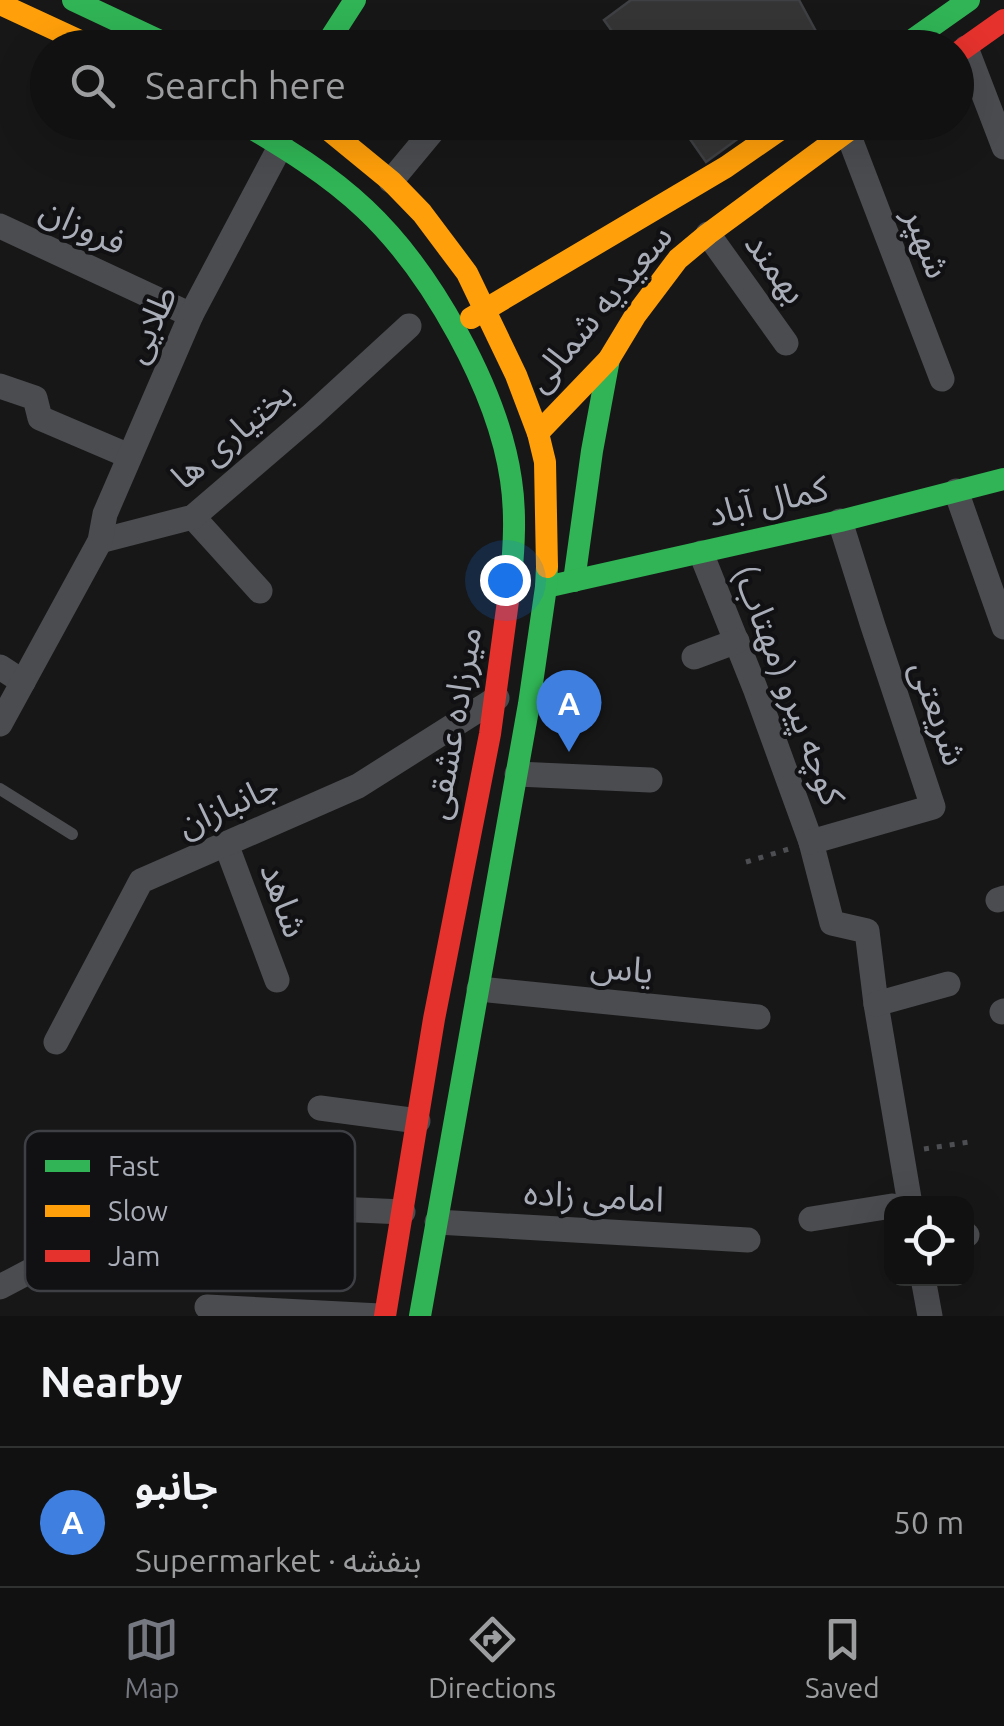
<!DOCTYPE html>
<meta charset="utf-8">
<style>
:root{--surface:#111;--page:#1e1f1f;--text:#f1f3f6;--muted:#9c9d9f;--line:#303131;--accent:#757880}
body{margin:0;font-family:Ubuntu,"Noto Sans Arabic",sans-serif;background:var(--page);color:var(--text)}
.controls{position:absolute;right:30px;bottom:30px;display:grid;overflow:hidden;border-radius:20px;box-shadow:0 10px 40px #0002}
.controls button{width:90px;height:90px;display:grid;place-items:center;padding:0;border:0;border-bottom:2px solid var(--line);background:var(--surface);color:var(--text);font:50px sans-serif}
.you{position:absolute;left:505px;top:580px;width:35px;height:35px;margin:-25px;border:8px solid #fff;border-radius:50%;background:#1a73e8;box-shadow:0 0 0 15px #1a73e833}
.badge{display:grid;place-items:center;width:65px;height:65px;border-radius:50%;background:var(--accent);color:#fff;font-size:32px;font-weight:700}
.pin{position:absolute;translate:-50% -82px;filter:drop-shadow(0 2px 5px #0008)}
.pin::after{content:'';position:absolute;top:52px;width:35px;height:30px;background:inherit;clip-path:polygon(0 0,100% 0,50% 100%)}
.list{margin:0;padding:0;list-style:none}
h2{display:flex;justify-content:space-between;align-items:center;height:130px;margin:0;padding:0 40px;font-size:42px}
h2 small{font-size:32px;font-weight:400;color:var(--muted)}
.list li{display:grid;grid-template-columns:65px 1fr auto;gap:30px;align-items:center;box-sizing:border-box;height:140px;padding:0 40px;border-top:2px solid var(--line)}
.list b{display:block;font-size:38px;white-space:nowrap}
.list p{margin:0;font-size:32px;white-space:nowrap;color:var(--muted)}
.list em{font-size:32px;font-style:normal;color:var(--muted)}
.icon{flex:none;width:55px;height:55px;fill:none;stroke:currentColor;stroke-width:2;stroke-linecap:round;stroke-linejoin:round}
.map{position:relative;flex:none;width:1004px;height:1316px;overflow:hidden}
.search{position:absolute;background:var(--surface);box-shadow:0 10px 40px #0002;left:30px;right:30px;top:30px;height:110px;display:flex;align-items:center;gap:25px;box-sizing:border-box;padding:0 35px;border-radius:55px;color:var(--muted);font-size:38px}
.sheet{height:270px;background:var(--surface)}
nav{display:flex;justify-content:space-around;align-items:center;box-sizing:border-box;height:140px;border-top:2px solid var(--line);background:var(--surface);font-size:28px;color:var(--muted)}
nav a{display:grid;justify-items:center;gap:5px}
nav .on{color:var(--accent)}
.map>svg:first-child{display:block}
</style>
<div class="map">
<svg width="1004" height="1316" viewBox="0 0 1004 1316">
<rect width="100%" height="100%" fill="#171717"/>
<!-- building -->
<g fill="#353536" stroke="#3f4043" stroke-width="2.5">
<path d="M631 0H799L825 48H624L604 20Z"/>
<path d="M678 122H761L706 162Z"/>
</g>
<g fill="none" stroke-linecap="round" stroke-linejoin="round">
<!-- path -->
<g stroke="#4d4e52" stroke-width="5" stroke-dasharray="5 8" stroke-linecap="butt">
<path d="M746 862 789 849"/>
<path d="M924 1149 975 1141"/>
</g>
<!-- lane -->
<path stroke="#4b4c50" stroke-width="12" d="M0 789 72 834"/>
<!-- street -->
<g stroke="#4b4c50" stroke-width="25">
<path d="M966 48 1004 147"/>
<path d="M847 131 942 379"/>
<path d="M391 181 440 122"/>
<path d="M0 226 191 315"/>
<path d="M708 234 786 343"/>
<path d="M0 386 35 398 40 418 129 456"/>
<path d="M956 491 1004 627"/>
<path d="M193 517 260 591"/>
<path d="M100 541 193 517 312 415 409 326"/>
<path d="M701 553 755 688 811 842 832 923 867 931 876 1004 910 1204"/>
<path d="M694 657 737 641"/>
<path d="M0 667 23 682"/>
<path d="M0 724 100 541 105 514 191 315 281 145"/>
<path d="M517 774 650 780"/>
<path d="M811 842 933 807 873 626 840 521"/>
<path d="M226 844 277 980"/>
<path d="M998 900 1004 898"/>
<path d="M479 989 758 1017"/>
<path d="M876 1004 948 984"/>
<path d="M1002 1012 1004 1011"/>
<path d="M56 1042 141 881 358 786 497 698"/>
<path d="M320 1108 418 1121"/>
<path d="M811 1219 892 1206"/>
<path d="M437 1222 748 1240"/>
<path d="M966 1235H967"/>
<path d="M923 1278 930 1316"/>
<path d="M0 1287 163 1201 403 1212"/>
<path d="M207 1307 380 1316"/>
</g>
<!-- fast -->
<g stroke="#30b455" stroke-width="22">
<path d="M73 0 175 48"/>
<path d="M324 48 355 0"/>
<path d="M901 48 969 0"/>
<path d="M241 122C285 148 328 174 365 209 431 271 498 390 511 480 516 513 514 546 511 579"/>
<path d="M574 581 592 451 609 359"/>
<path d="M546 587 840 521 1004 479"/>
<path d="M420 1316 529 704 546 587 547 567"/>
</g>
<!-- slow -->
<g stroke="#ff9f0a" stroke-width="22">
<path d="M0 4 95 48"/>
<path d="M319 122 391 181 422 213 467 273 516 375 538 433 545 462 547 567"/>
<path d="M471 318 726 167 791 122"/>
<path d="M538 433 609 359 635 316 678 259 708 234 860 122"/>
</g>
<!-- jam -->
<g stroke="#e5322d" stroke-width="22">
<path d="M956 54 1004 20"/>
<path d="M385 1316 434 1019 490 734 511 579"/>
</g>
</g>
<g text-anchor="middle" stroke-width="8" stroke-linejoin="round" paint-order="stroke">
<!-- street labels -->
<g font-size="35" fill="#a8adb8" stroke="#111113">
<text transform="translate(83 226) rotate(25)" y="12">فروزان</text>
<text transform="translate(927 243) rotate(69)" y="12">شهپر</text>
<text transform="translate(776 268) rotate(54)" y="12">بهمند</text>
<text transform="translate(599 308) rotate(-50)" y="12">سعیدیه شمالی</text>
<text transform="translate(150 324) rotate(-65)" y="12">طلایی</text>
<text transform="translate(232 435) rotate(-40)" y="12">بختیاری ها</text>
<text transform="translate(768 501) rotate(-13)" y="12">کمال آباد</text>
<text transform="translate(789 685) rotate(69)" y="12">کوچه پیرو (مهتاب)</text>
<text transform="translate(939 713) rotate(71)" y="12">شریعتی</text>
<text transform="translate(453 723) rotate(-80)" y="12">میرزاده عشقی</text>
<text transform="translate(228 805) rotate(-24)" y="12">جانبازان</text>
<text transform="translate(284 900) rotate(70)" y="12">شاهد</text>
<text transform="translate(622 968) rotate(6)" y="12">یاس</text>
<text transform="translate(594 1196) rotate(3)" y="12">امامی زاده</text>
</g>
</g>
<!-- legend -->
<rect x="25" y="1131" width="330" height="160" rx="15" fill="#111113" stroke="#3e4045" stroke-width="2.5"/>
<rect x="45" y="1160" width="45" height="12" fill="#30b455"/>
<rect x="45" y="1205" width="45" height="12" fill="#ff9f0a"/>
<rect x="45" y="1250" width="45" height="12" fill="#e5322d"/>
<g font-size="28" fill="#a8adb8">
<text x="108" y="1176">Fast</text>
<text x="108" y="1221">Slow</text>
<text x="108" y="1266">Jam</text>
</g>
</svg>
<div class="controls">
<button><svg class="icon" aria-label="locate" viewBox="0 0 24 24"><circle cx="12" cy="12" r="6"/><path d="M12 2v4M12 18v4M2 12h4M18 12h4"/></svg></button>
</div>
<div class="you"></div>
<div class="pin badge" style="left:569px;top:752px;background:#3f7fe0">A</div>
<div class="search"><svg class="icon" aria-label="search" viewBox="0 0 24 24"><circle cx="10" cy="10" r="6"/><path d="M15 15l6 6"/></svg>Search here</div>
</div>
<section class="sheet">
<h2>Nearby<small></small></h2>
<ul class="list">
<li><span class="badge" style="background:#3f7fe0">A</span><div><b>جانبو</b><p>Supermarket · بنفشه</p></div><em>50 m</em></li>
</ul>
</section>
<nav>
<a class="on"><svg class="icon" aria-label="map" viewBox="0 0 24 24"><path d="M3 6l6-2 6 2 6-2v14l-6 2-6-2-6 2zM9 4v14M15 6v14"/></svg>Map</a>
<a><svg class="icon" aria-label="directions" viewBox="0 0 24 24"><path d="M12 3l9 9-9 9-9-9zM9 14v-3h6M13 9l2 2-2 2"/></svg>Directions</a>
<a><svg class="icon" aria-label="saved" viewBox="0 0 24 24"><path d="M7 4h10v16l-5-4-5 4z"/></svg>Saved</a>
</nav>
